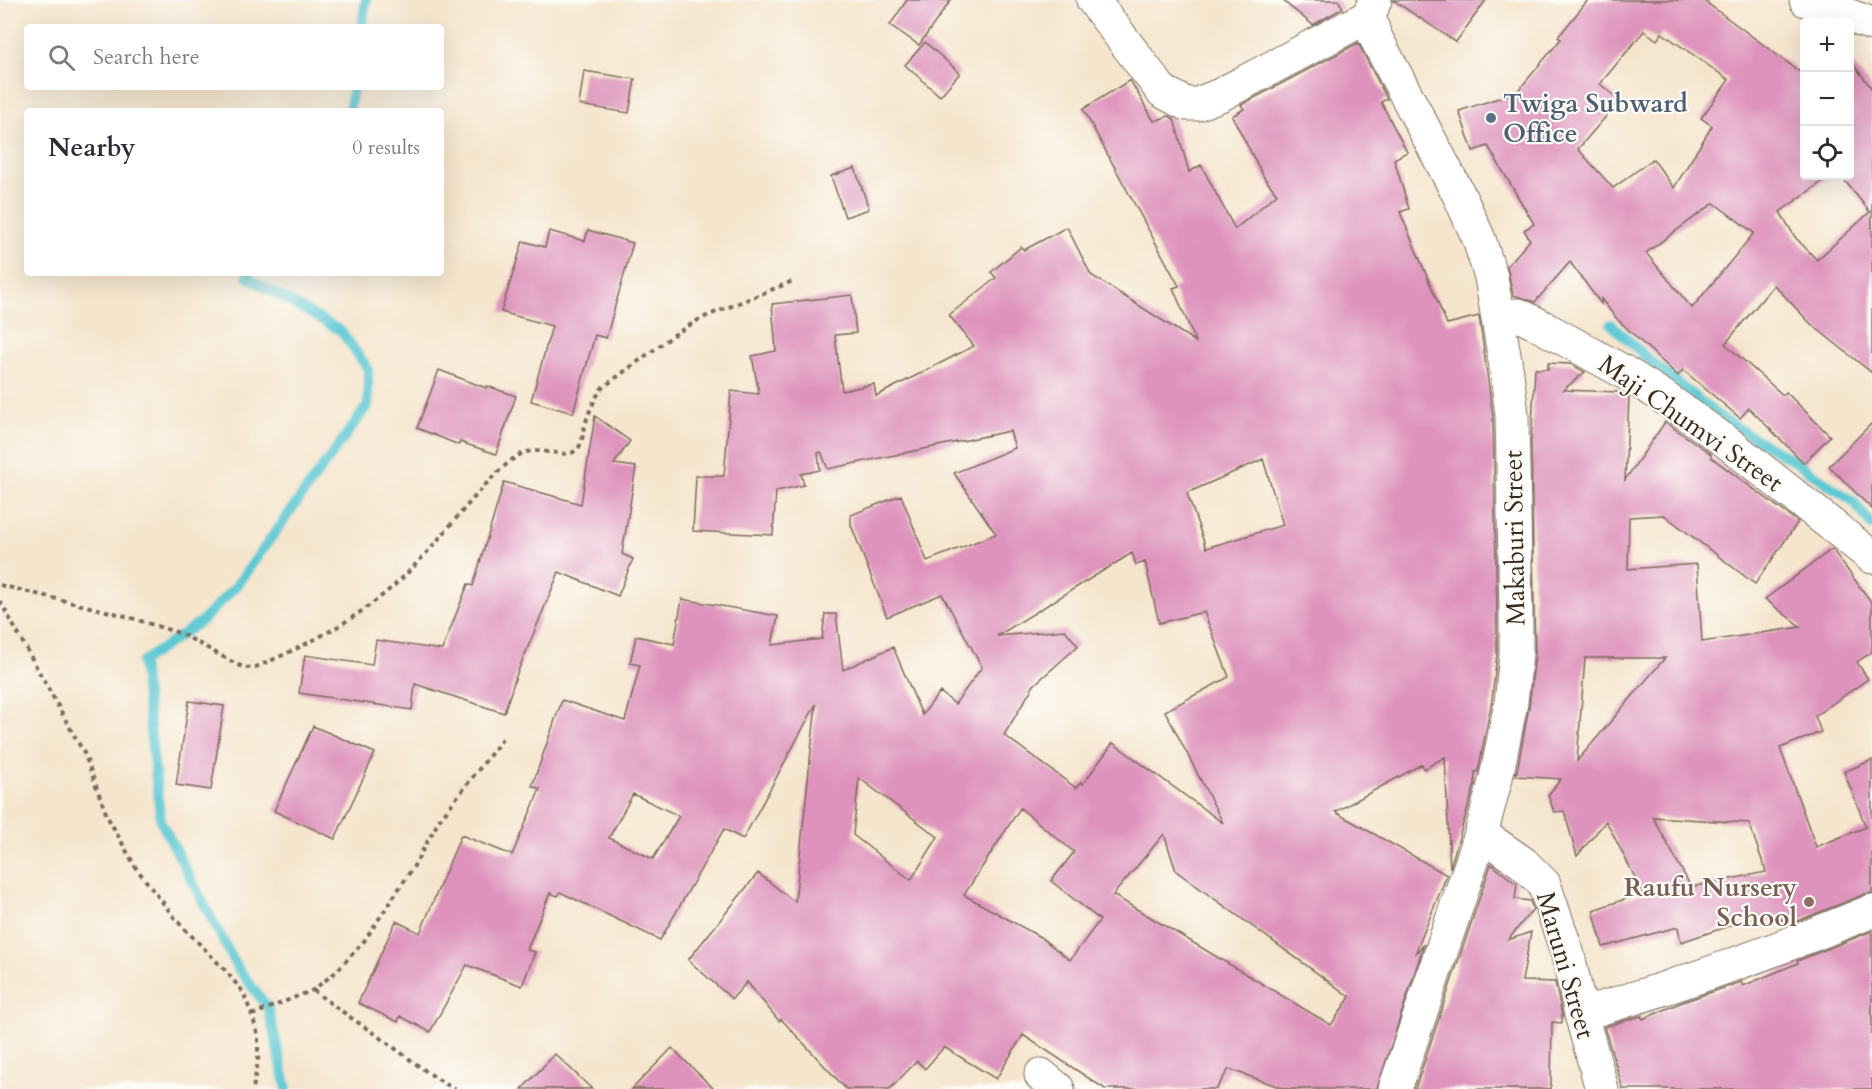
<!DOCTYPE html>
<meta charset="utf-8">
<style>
:root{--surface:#fff;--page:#f7f7f7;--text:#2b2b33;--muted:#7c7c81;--line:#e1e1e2}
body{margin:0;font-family:Cardo,serif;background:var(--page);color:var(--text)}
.controls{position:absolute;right:18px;top:18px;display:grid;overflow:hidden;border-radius:6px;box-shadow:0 6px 24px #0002}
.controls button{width:54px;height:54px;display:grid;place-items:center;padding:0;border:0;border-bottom:2px solid var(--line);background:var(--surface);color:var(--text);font:30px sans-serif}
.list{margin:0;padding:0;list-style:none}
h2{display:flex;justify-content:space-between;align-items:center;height:78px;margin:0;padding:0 24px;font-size:26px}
h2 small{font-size:20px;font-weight:400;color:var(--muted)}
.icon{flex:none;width:33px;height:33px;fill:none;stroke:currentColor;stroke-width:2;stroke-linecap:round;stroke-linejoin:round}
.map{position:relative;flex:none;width:1872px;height:1089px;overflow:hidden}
.search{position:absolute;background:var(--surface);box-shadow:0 6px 24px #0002;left:24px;top:24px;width:420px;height:66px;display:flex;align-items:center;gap:15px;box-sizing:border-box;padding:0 21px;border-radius:6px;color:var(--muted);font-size:22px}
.panel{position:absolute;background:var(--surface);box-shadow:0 6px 24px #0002;left:24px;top:108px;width:420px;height:168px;border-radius:6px}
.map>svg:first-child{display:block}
</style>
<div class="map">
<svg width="1872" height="1089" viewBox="0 0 1872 1089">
<rect width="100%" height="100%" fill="#fdfcf7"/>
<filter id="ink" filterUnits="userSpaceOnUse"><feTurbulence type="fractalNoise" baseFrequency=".0167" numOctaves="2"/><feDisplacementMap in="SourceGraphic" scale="12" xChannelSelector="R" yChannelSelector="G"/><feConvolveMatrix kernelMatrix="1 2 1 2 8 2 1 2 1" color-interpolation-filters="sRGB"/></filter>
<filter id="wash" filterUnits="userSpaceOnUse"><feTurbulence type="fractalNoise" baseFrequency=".008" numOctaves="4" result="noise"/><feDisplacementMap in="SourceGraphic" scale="24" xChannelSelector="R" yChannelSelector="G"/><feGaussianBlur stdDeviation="1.35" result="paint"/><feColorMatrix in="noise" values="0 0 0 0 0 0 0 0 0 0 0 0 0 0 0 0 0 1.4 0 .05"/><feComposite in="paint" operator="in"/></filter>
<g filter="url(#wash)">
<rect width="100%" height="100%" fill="#f5e5cd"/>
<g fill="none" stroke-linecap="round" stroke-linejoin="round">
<!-- stream -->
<g stroke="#5bc8d3" stroke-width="10">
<path d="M362 27 366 0"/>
<path d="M349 111 353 87"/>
<path d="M249 273 247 277 341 331 368 369V405L236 586 203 620 142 662 161 822 237 967 268 1008 287 1089"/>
<path d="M1611 324 1649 360 1722 419 1799 464 1854 502 1872 526"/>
</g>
</g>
<g id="blocks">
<!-- building -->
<g fill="#de93bc" fill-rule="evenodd">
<path d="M907 0H951L919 45 890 25Z"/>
<path d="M1282 0H1338L1343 8 1313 25Z"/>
<path d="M1393 0H1486L1456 42Z"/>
<path d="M1588 0H1703L1804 75V176H1830L1780 212 1795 237 1817 260 1870 212 1841 176H1850V62L1851 61 1872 89V373L1811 324 1774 285 1725 344 1783 395 1786 392 1830 436 1804 463 1749 408 1740 418 1683 370 1678 376 1617 319 1601 299V304L1570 262 1535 302 1513 295 1507 266 1530 240 1524 230 1534 224 1488 146 1473 151 1459 111 1517 92 1561 39 1558 37ZM1644 31 1657 40 1662 33 1729 80 1701 118 1712 126 1674 188 1653 159 1613 188 1578 149 1620 100 1600 84ZM1714 203 1754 233 1692 308 1646 253Z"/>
<path d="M925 42 960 73 940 96 905 65Z"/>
<path d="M1358 43 1387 99 1381 102 1407 152 1394 159 1409 209 1400 212 1447 324 1479 316 1493 416 1497 613V653L1492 700 1478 772H1475V784L1450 868 1445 757 1424 769 1422 764 1335 812 1447 875 1415 954 1424 944 1377 1089H1285L1229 1069 1216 1089H1105L1023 1035 996 1079 944 1047 925 1069 917 1061 890 1089H846L781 1019 779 1021 747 982 732 999 688 960 758 873 795 902 816 704 743 839 724 829 660 940 560 892 558 896 550 893 527 950 535 952 522 986 467 965 430 1032 400 1016 398 1022 358 1003 396 921 420 933 461 835 512 855 540 789 532 786 562 700 625 721 640 665 630 663 636 636 674 644 682 599 778 616 772 645 822 639 825 614H836L843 670 893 647 922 715 940 692 955 704 982 667 942 594 887 617 851 525V515L901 495 927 561 996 534 954 473 1015 448 1010 431 828 469 821 452 818 453 820 470 801 474 804 485 776 491 773 535 693 531 696 476H724L731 391 759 394 752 356 776 351 772 304 852 295 856 333 835 335 842 391 874 384 876 396 974 346 949 315 996 278 991 272 1021 247 1024 250 1067 227 1091 275 1196 342 1173 288 1179 286 1083 109 1130 80 1154 121 1169 116 1174 119 1189 172 1201 165 1235 229 1277 194 1265 179 1232 116 1244 109 1241 105ZM1263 459 1283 525 1206 548 1187 493ZM1132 553 1136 565 1145 562 1159 623 1204 612 1229 677 1165 711 1223 823 1113 743 1083 784 1081 782 1076 788 1004 735 1034 685 1078 646 1065 630 997 636ZM859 778 938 837 911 880 853 835ZM633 794 679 816 653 859 609 838ZM1020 808 1074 852 1051 881 1100 920 1070 960 1040 937 964 895ZM1164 834 1176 871 1350 997 1331 1025 1113 895Z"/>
<path d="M584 71 635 79 629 113 579 105Z"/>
<path d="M855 168 869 209 845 217 831 176Z"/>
<path d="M588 230 633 243 606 338 595 335 573 413 531 401 552 326 501 312 523 241 545 247 549 231 585 241Z"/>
<path d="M1548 363 1571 364 1585 372 1563 390 1620 392 1629 398 1625 480 1665 422 1711 454V457L1798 522 1755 584 1664 515 1629 517 1628 569 1697 564 1702 642 1801 627 1765 599 1832 549 1872 603V652L1857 662 1868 679 1815 716 1821 732 1780 748 1816 847 1866 827 1844 772 1872 760V893L1865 894 1785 926 1782 919 1762 923 1759 916 1681 942 1678 927 1603 947 1593 910 1643 893 1606 821 1577 856 1564 811 1554 812 1548 795 1561 779 1516 776 1529 707 1535 654 1531 443 1535 369H1548ZM1585 658H1665L1577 761ZM1653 817 1749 823 1766 872 1691 887Z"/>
<path d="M439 370 486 388 487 386 516 396 496 454 460 442 459 445 417 428Z"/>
<path d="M595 416 630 441 614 464 636 467 622 554 633 559 618 596 559 572 516 676 504 713 415 684 412 710 299 693 305 655 372 665 376 640 442 650 468 584 473 586 504 482 581 504Z"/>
<path d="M1872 423V509L1829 466Z"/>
<path d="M189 701 224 706 211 790 176 785Z"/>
<path d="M313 726 375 753 335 839 274 811Z"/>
<path d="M1491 864 1517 884 1515 899 1530 901 1533 909 1508 940 1531 932 1522 981 1555 982 1562 1015V1023L1552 1022 1551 1089H1415Z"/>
<path d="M1872 931V1089H1623L1604 1027 1641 1016 1643 1019 1680 1003 1741 982 1743 986 1798 963 1797 961Z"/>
<path d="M672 1048 714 1089H632Z"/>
<path d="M555 1054 592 1089H522Z"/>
</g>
</g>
</g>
<g filter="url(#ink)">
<use href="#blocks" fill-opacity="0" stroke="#7c6b5b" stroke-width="1.5"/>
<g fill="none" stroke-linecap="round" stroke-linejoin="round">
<!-- minor casing -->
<g stroke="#7c6b5b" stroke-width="35">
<g id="minor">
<path d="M1093 0 1162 91 1186 104H1197L1220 95 1369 16"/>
<path d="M1375 0 1369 16 1375 36 1459 195 1479 239 1491 277 1507 373 1512 415 1516 613V654L1511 703 1496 778 1481 834 1395 1089"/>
<path d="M1806 0 1872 24"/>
<path d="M1498 316 1519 315 1539 325 1624 372 1662 396 1728 443 1872 557"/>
<path d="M1481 834 1523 863 1544 884 1568 955 1581 1014 1602 1089"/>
<path d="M1581 1014C1680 986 1777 950 1872 911"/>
<path d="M1041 1075 1058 1089"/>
</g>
</g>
<!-- path -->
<g stroke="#7c6b5b" stroke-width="4" stroke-dasharray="4.5 4.5" stroke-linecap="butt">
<path d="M0 585 122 615 182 634 236 664 246 668 256 667C303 647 351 623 390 589 416 567 442 535 464 509 480 491 496 471 516 457 538 441 568 464 579 447 582 443 583 434 584 429 588 414 593 401 602 388L678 332 702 318 793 281"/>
<path d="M0 601 85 755 107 816 136 868 177 921 225 970 243 992 252 1015 258 1035V1061L253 1089"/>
<path d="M313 990C337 1009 361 1024 386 1042 409 1058 430 1076 455 1089"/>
<path d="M252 1015 313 990 336 972 365 940 414 866 440 819 504 737"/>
</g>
<!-- minor -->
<use href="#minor" stroke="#fff" stroke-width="33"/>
</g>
</g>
<!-- markers -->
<circle fill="#5c6f8a" stroke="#fdfcf7" stroke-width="2" cx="1491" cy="118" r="6"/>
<circle fill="#8d6e63" stroke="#fdfcf7" stroke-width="2" cx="1809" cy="902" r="6"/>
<g text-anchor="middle" stroke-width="4.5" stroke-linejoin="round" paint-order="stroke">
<!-- service labels -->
<g font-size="26" font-weight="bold" fill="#4e5e75" stroke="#fdfcf7" text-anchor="start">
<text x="1503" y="112">Twiga Subward<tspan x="1503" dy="30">Office</tspan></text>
</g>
<!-- street labels -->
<g font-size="26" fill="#3b2a1e" stroke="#fdfcf7">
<text transform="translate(1691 423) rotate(35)" y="9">Maji Chumvi Street</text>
<text transform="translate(1514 538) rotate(-91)" y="9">Makaburi Street</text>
<text transform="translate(1566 965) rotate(74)" y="9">Maruni Street</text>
</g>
<!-- education labels -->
<g font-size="26" font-weight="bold" fill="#785e54" stroke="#fdfcf7" text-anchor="end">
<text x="1797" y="896">Raufu Nursery<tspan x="1797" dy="30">School</tspan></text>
</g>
</g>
</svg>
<div class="controls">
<button>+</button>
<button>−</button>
<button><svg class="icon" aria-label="locate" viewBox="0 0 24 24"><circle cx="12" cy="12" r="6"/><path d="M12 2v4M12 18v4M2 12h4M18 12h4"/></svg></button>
</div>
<div class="search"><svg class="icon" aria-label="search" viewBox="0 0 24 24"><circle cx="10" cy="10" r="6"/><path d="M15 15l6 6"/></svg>Search here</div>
<section class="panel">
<h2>Nearby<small>0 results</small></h2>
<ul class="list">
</ul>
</section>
</div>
